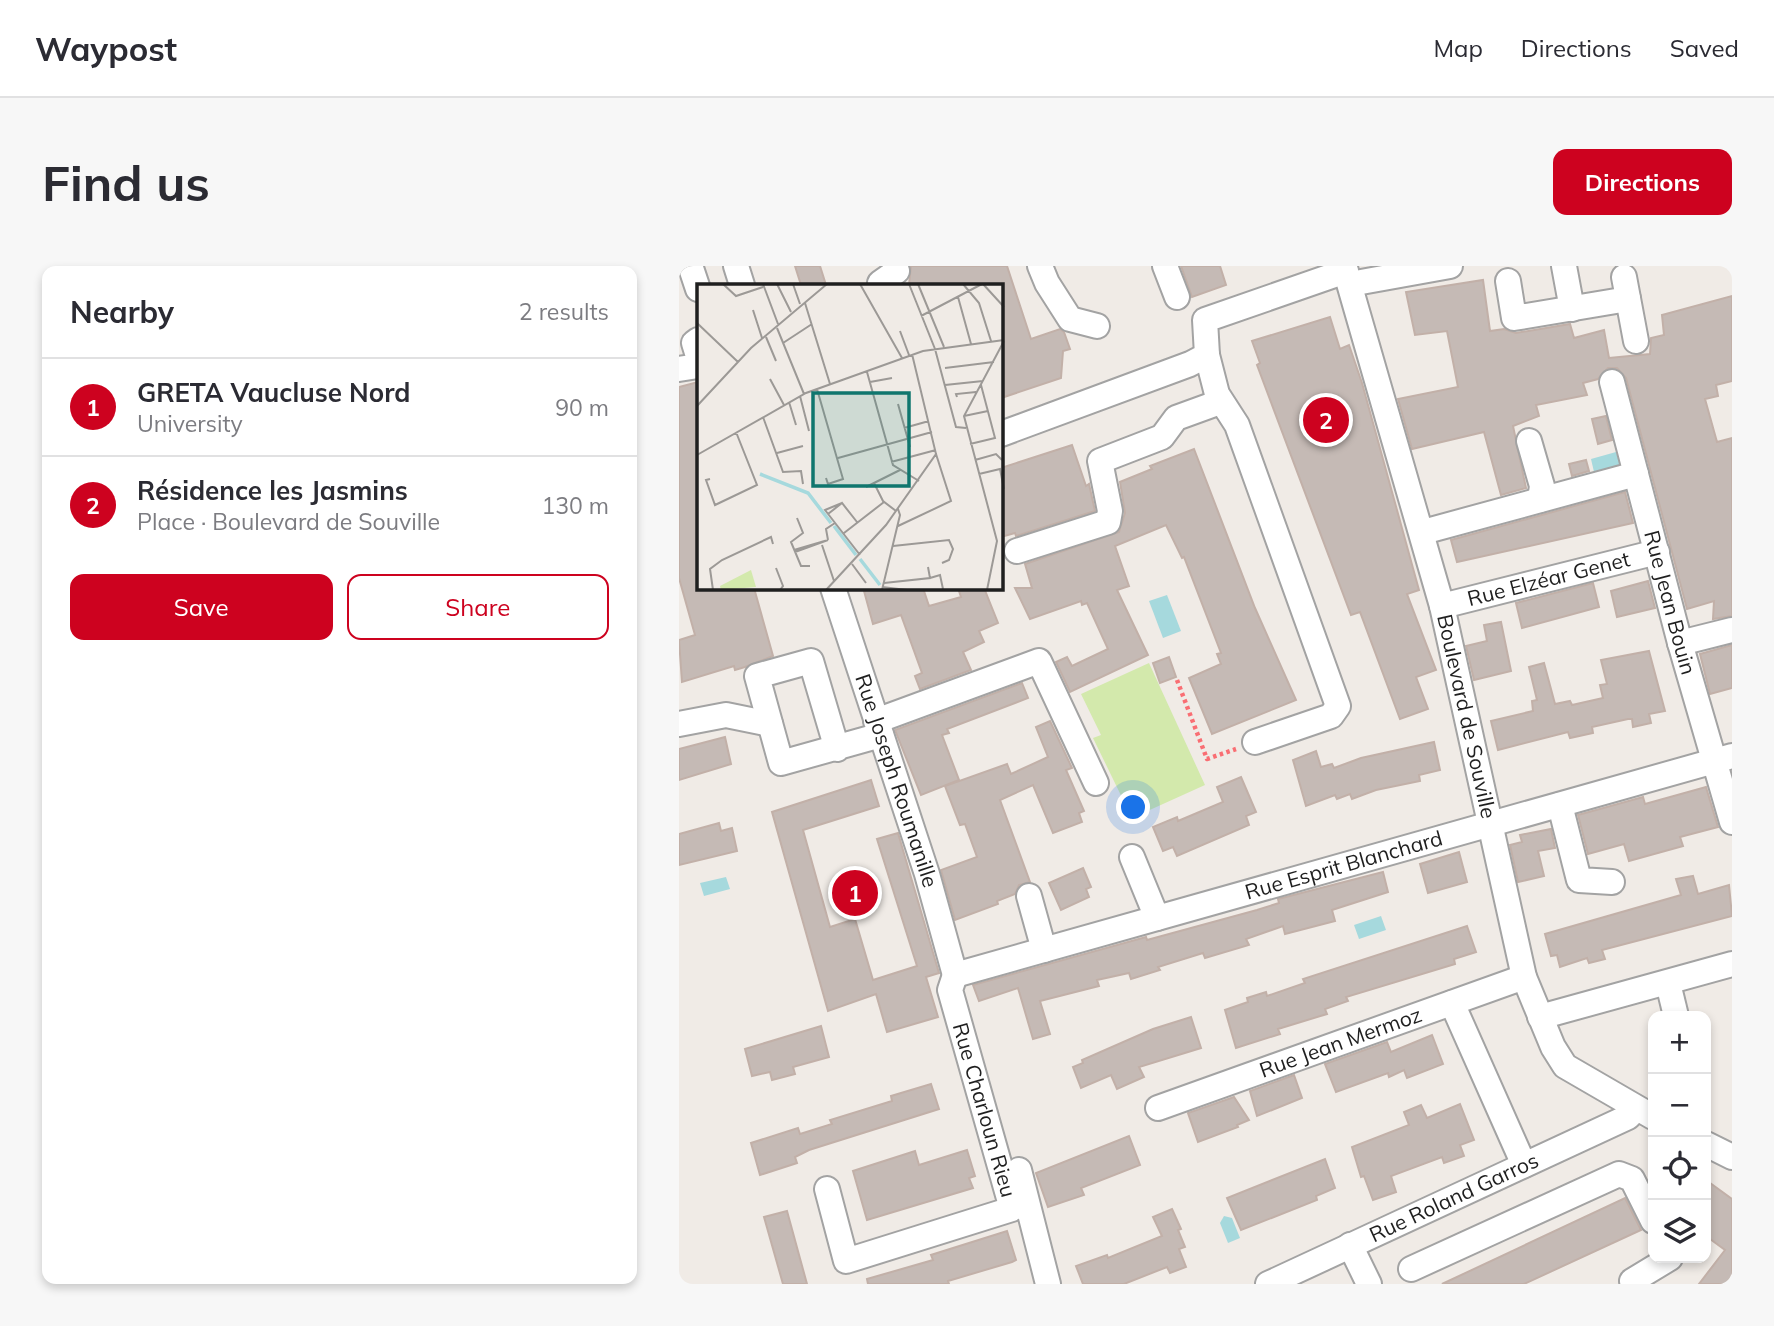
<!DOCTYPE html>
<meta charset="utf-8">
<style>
:root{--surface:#fff;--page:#f7f7f7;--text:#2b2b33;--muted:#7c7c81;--line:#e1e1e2;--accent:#cd021f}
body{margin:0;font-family:Mulish,sans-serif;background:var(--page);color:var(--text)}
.controls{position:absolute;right:21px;bottom:21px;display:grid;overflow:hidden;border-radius:14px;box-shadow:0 4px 10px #0003}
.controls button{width:63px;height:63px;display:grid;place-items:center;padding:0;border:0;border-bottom:2px solid var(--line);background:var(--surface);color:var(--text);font:35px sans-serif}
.you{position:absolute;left:455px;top:542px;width:24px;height:24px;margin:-18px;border:5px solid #fff;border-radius:50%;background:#1a73e8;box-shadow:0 0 0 10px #1a73e833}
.badge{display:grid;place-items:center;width:46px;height:46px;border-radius:50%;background:var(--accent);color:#fff;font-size:23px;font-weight:700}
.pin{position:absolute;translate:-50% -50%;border:4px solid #fff;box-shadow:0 2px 7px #0006}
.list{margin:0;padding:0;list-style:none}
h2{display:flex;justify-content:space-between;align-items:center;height:91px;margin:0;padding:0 28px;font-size:30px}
h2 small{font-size:23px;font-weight:400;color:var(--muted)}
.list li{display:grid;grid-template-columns:46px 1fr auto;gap:21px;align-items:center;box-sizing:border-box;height:98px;padding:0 28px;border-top:2px solid var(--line)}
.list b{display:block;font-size:26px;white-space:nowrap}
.list p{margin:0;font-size:23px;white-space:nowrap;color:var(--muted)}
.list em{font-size:23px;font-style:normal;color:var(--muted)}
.actions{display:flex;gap:14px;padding:21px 28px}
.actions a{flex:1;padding:16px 0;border:2px solid var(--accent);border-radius:14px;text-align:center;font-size:24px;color:var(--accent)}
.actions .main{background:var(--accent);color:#fff}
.icon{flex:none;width:38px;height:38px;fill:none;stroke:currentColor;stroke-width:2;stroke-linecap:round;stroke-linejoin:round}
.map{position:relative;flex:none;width:1053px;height:1018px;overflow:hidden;border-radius:14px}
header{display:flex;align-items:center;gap:42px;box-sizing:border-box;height:98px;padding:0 35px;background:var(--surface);border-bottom:2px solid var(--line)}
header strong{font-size:33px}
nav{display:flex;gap:38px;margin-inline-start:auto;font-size:24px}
.intro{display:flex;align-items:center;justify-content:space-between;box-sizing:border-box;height:168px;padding:0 42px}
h1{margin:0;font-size:49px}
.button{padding:18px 32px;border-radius:14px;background:var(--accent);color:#fff;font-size:24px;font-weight:700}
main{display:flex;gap:42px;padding:0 42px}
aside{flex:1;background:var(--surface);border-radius:14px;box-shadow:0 4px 10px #0003}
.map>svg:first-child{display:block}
</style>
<header>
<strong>Waypost</strong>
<nav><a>Map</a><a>Directions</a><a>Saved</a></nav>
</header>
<div class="intro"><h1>Find us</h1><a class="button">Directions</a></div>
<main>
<aside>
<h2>Nearby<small>2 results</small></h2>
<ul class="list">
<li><span class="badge">1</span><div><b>GRETA Vaucluse Nord</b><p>University</p></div><em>90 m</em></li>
<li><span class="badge">2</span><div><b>Résidence les Jasmins</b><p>Place · Boulevard de Souville</p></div><em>130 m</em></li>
</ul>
<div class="actions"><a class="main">Save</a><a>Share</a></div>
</aside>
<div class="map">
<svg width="1053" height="1018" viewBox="0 0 1053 1018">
<rect width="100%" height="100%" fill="#f0ebe6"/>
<!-- grass -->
<path fill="#d3e9ac" d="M470 397 526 519 453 552 414 472 422 469 402 428Z"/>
<!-- water -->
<g fill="#a6d9dd">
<path d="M937 186 941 199 915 206 912 193Z"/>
<path d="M488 329 502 365 484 372 470 335Z"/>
<path d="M47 611 51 623 25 630 21 617Z"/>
<path d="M702 650 707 664 680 673 675 659Z"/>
<path d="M545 950 553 952 561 972 549 977 541 957Z"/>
</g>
<!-- building -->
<g fill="#c5bab5" stroke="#c2b0a8" stroke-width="2">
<path d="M116 0H141L147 19H122Z"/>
<path d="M232 0H328L352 73 381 63 385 66 391 83 384 85 382 112 322 132V19H230Z"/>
<path d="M502 0H541L547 19 513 31Z"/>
<path d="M804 14 811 65 825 63 837 67 891 58 895 72 925 64 930 92 971 88 972 72 985 69 983 49 1053 30V115L1037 119 1039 130 1026 133 1038 176 1053 172V350L1034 353 1035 335 1008 343 947 112 938 102H929L919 113 904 117 908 129 857 139 860 150 834 160 847 222 822 229 805 166 733 183 719 133 779 121 768 65 736 69 727 26Z"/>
<path d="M651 51 661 83 670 79 683 117 740 324 728 328 757 404 737 411 749 443 721 453 681 346 672 349 578 99 581 97 573 75Z"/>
<path d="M19 116V322H75L94 390 66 401 56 404 55 400 3 416 0 374 16 369 0 312V121Z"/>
<path d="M927 150 933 174 919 178 913 153Z"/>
<path d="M393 179 407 220 410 218 416 245 337 270 336 267 322 271V202Z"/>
<path d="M515 183 576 342 617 434 533 468 510 412 542 398 538 388 542 387 505 291 503 292 487 259 436 280 450 320 438 324 469 389 391 426 377 396 388 391 393 400 429 383 408 337 403 339 402 335 351 353 336 322H353L346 298 440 266 446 247 441 216 473 203 471 200Z"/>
<path d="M907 194 910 205 893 210 890 198Z"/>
<path d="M946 226 954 257 778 296 772 274Z"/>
<path d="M969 315 976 342 938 351 932 325Z"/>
<path d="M914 317 920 341 843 362 837 337Z"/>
<path d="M195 322H244L250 340 282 331 279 322H305L319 357 300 365 305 376 284 386 292 404 241 423 236 410 243 407 222 349 194 358 185 325Z"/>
<path d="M822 356 832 405 795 414 787 380 808 375 805 359Z"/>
<path d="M1053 379V422L1031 428 1021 388Z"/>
<path d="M970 385 986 445 970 448 972 457 954 461 953 453H949L913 461 914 467 891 472 889 466 819 484 812 455 854 445 853 435 858 434 850 401 865 397 876 438 891 435 893 439 924 432 921 419 928 418 922 394Z"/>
<path d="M490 391 497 411 481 417 474 397Z"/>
<path d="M343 417 349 432 268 463 270 467 263 469 280 514 242 529 216 464Z"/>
<path d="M371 455 393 502 387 504 405 545 400 547 403 556 374 567 354 519 321 534 351 616 340 619 336 628 318 635 319 638 276 654 262 604 298 591 286 558 281 559 266 520 328 498 332 508 369 491 357 461Z"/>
<path d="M46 471 52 498 0 514V483Z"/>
<path d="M755 476 761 504 740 509 741 515 697 524 673 533 671 528 658 533 656 529 627 540 614 494 637 485 642 501 653 498 655 502 682 492Z"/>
<path d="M562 511 577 546 567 550 570 559 498 590 494 581 484 585 474 561 498 551 499 555 544 536 538 521Z"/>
<path d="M192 514 200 540 124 564 151 661 176 653 194 714 238 700 198 573 219 567 260 707 247 711 259 751 208 766 197 728 149 745 93 546Z"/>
<path d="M1027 521 1039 561 1001 571 1004 580 950 595 945 578 909 588 899 549 964 531 966 538Z"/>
<path d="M40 557 42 565 53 562 58 585 0 599V568Z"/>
<path d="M872 563 876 582 859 585 865 610 839 616 831 579 843 576 841 569Z"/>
<path d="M780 586 788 616 749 627 741 598Z"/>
<path d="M404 602 412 621 407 623 410 631 382 644 370 617Z"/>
<path d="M704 606 709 626 653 644 656 655 606 668 604 660 567 673 570 679 526 692 524 687 479 701 481 704 452 713 450 707 418 714 420 720 361 735 371 768 354 773 339 722 300 735 294 719 467 671 468 674 578 644 600 637 599 633Z"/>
<path d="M1014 610 1019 628 1050 619 1053 650 923 684 926 693 910 697 908 692 881 701 878 689 872 690 866 668 1002 629 997 613Z"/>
<path d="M788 660 797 686 775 693 776 698 667 731 669 735 646 743 648 748 599 763 601 768 557 782 546 744 569 736 568 732 587 726 588 730 626 717 624 713Z"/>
<path d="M512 751 522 782 460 801 465 811 438 823 432 809 402 822 394 801 404 797 403 794 474 763Z"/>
<path d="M142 760 150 791 114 801 116 808 93 814 91 806 73 810 66 783Z"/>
<path d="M753 769 764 798 728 812 725 804 710 811 709 807 657 826 646 798 708 776 712 786Z"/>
<path d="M615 809 623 832 578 850 571 825Z"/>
<path d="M252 818 260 843 130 884 116 891 118 897 81 909 72 877 119 862 121 868 153 858 151 854 213 835 212 830Z"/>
<path d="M555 831 570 854 558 859 559 861 519 876 509 847Z"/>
<path d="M781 838 795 874 781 879 785 890 765 897 763 891 712 910 717 926 694 934 685 910 682 911 673 881 730 859 725 846 742 839 748 852Z"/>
<path d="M450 870 461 899 402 922 405 929 369 941 357 907Z"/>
<path d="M288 884 296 910 290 912 294 922 188 954 174 905 236 885 240 899Z"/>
<path d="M646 893 656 922 637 930 638 934 562 964 548 932Z"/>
<path d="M1027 914 1053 933V1018H1020L1046 984 1027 970Z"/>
<path d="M946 932 962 964 845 1018H763Z"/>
<path d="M493 943 502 963 499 964 506 981 500 983 507 1001 491 1007 488 1001 445 1018H404L397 1000 428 989 429 992 483 970 474 951Z"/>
<path d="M108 945 128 1018H104L85 951Z"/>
<path d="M328 965 337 994 333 996 269 1015 270 1018H189L188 1013 254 994 252 989Z"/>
</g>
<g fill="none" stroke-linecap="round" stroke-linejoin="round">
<!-- minor casing -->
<g stroke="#a3a3a3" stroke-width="28">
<g id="minor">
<path d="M57 0 63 19"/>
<path d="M361 0 368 17 391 53 418 60"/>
<path d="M486 0 498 31"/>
<path id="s1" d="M665 0 763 340 845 711 874 781 886 800 974 851"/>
<path d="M885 0 893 43"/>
<path d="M13 5 19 23"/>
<path d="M945 11 957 75"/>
<path d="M829 15 835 52 949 33"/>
<path d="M671 18 771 0"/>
<path d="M202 19 201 17 218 5 216 0"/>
<path d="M19 74 15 77 19 90"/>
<path d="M528 89 538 128 558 159 659 440 652 450 576 476"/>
<path d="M0 103 19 100"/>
<path id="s2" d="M933 116 1001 377 1053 556"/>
<path d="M322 168 511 98 528 89 526 54 667 5"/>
<path d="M850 175 863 220 861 234"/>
<path d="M744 266 957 208"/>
<path d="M338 285 429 256 431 245 421 195 483 171 497 152 541 136"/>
<path id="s3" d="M154 322 248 608 276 709"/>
<path id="s4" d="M763 340 978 286"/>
<path d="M1001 377 1053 364"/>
<path d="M197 455 360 395 417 517"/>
<path d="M0 458 47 449 91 458"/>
<path d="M158 483 132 395 78 410 102 497 202 469"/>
<path d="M881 539 900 614 933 616"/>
<path d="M453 591 478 652"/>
<path d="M350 630 365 684"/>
<path id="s5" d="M276 709 1053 490"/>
<path d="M989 717 997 750"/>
<path d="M773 737 845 899"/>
<path d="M861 751 1053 698"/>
<path id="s6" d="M479 842 845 711"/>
<path d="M1027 878 1053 891"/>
<path d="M340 904 369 1018"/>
<path d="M148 923 167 995 333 943 271 724 276 709"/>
<path d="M671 979 690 1018"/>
<path d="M732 1003 940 908 953 913 974 955"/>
<path id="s7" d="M589 1018 949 851 957 843"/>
<path d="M954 1018 953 1015 991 992"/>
</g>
</g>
<!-- path -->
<path stroke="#f96e73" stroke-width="4.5" stroke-dasharray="3.5 3.5" stroke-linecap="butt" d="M498 414 528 493 557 483"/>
<!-- minor -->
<use href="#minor" stroke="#fff" stroke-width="24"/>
</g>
<g text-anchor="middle" stroke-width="5" stroke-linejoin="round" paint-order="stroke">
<!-- street labels -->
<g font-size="21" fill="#1f1f1f" stroke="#fff">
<text dy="7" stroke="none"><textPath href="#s4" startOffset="110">Rue Elzéar Genet</textPath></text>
<text dy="7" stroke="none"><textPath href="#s2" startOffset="228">Rue Jean Bouin</textPath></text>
<text dy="7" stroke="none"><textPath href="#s1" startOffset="467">Boulevard de Souville</textPath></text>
<text dy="7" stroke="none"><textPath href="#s3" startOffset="203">Rue Joseph Roumanille</textPath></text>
<text dy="7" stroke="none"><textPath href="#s5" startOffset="404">Rue Esprit Blanchard</textPath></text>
<text dy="7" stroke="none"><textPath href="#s6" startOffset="194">Rue Jean Mermoz</textPath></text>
<text transform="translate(305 844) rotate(74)" y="7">Rue Charloun Rieu</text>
<text dy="7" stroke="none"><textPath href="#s7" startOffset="205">Rue Roland Garros</textPath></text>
</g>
</g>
<!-- overview -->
<g transform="translate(18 18)">
<rect width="306" height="306" fill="#f0ebe6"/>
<path d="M54 286 59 303 24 306 23 302Z" fill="#d3e9ac"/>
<path fill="none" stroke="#a6d9dd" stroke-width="3.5" d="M63 190 111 209 134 239M137 242 159 271M163 275 183 301"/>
<path fill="none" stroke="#9c9996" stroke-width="2" d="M26 0 39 12 66 3M66 0 81 40M80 0 94 28M96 0 103 20M163 0 205 74M212 0 238 65 259 143 269 144M221 0 247 63M266 0 282 19 294 57M286 0 307 23M261 13 274 60M108 19 133 100M56 26 65 54M224 32 285 0M0 39 41 78M80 44 107 110M203 47 212 71M69 53 79 77M86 59 115 40M248 84 297 78M170 88 196 181 222 197M73 95 87 121M173 98 195 94M248 101 286 97M120 105 146 195 131 200 129 194M103 112 112 147M260 113 259 110 279 108M92 118 99 141M201 120 213 163M0 122 54 64 130 0M267 132 291 127M66 133 86 188 104 187 106 200M207 144 232 137M273 160 298 154 284 101M80 169 106 162M0 171 109 109 226 67 307 56M141 174 235 148M278 176 299 170 305 176M194 178 239 166M282 190 303 185 307 205M13 195 9 196 18 221 60 201 39 148M177 199 186 217 199 227M169 203 203 186M145 219 128 226 163 271M131 230 145 219 160 238M100 234 106 249 94 258 104 282H113M201 242 254 217 239 170M147 249 187 218M131 256 129 245 138 239M125 261 137 297M196 262 252 256 256 265 252 276 245 279M97 266 131 256 98 268M155 280 169 299M79 284 86 302 83 306M233 294 243 291 246 305M187 299 233 294 231 283M185 303 210 306M16 306 13 285 25 276 74 253 76 260M129 306 189 241 239 170 215 70M185 306 203 231 201 225M290 306 300 257 267 132 307 57"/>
<path fill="#0f766e" fill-opacity="0.15" stroke="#0f766e" stroke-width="3.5" d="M116 109H212V202H116Z"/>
<rect width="306" height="306" fill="none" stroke="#1f1f1f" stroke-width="3.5"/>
</g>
</svg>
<div class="controls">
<button>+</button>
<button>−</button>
<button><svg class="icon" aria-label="locate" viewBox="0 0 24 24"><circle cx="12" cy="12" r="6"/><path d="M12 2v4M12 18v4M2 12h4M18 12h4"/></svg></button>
<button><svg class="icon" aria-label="layers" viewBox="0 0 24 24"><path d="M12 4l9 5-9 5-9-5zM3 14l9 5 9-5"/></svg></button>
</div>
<div class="you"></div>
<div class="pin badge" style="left:176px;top:627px">1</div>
<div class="pin badge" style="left:647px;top:154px">2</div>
</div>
</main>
